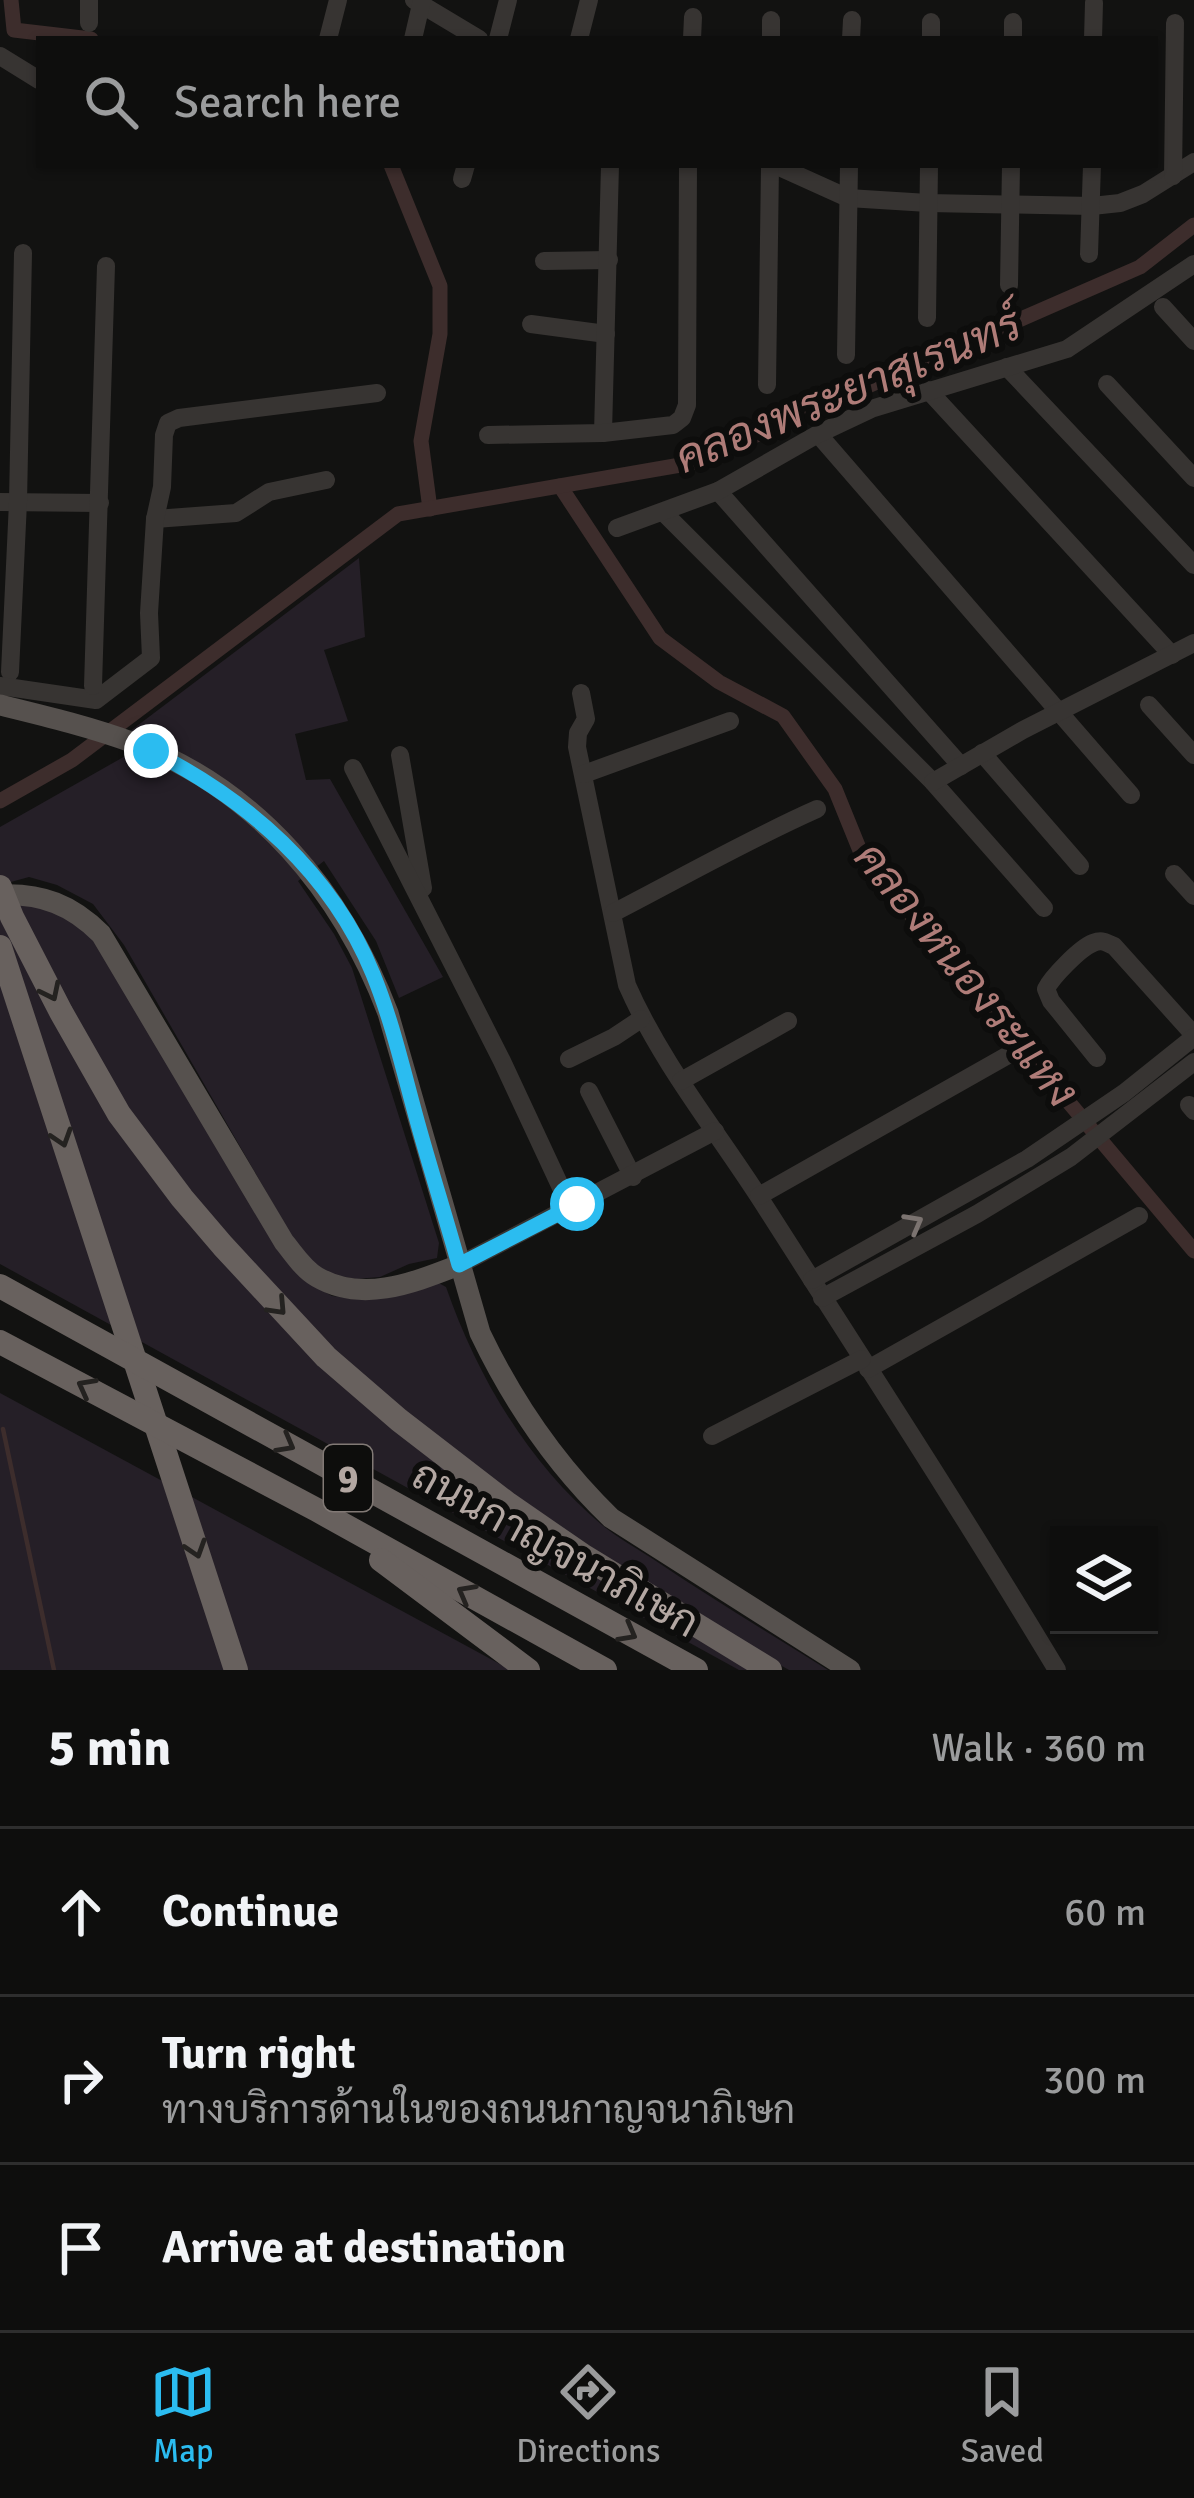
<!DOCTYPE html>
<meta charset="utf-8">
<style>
:root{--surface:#0e0e0d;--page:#171716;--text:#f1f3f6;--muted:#9b9c9d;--line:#2e2e2e;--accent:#2bbcf0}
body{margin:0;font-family:Signika,Sarabun,sans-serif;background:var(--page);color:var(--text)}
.controls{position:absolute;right:36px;bottom:36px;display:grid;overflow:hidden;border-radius:0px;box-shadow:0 3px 9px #0004}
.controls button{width:108px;height:108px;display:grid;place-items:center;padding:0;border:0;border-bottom:3px solid var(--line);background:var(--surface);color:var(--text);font:60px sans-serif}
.stop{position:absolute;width:36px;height:36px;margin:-27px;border:9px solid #2bbcf0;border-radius:50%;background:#fff}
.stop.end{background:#2bbcf0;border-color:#fff;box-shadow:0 3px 12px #0008}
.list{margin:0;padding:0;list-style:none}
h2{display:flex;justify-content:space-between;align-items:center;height:156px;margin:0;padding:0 48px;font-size:51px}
h2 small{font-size:39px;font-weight:400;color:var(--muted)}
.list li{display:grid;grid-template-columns:78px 1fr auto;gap:36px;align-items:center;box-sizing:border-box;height:168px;padding:0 48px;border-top:3px solid var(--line)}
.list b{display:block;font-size:45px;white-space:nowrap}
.list p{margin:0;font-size:39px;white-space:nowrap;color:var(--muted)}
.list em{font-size:39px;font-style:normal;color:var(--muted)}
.icon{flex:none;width:66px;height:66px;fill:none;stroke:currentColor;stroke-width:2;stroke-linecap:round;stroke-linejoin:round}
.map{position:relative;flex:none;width:1194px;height:1670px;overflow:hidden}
.search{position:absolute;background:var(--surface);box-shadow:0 3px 9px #0004;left:36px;right:36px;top:36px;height:132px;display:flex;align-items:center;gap:30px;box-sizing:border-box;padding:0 42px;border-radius:0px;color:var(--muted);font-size:45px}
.sheet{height:660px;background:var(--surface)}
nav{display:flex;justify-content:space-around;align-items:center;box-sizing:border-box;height:168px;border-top:3px solid var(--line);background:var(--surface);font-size:33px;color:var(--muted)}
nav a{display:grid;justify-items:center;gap:6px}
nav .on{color:var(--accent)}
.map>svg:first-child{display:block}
</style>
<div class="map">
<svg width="1194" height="1670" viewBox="0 0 1194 1670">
<rect width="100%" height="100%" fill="#121211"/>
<!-- green -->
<g fill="#251f27">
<path d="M359 558 365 637 324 650 348 721 295 734 306 780 330 779 443 977 399 998 376 941 324 861 298 881 334 934 352 968 439 1243 437 1258 409 1264 380 1277 356 1279 328 1274 302 1254 124 945 93 904 57 885 29 877 0 885V827L127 755 117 741Z"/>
<path d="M0 903 50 905 85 929 103 951 309 1283 332 1296 349 1298 437 1282 446 1287C477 1376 528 1463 602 1525 618 1538 638 1549 656 1561 712 1599 771 1634 828 1670H789L708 1624 514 1496 503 1511 524 1530 750 1670H739L0 1264Z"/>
<path d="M0 1393 511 1670H0Z"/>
</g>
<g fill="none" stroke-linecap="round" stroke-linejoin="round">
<!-- stream -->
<path stroke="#3d2d2c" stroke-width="4.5" d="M3 1429 54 1670"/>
<!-- canal -->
<g stroke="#3d2d2c" stroke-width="15">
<path d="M11 0 14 30 91 39"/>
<path d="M391 165 440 286V334L421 441 430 509"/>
<path d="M560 486 660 638 719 682 783 716 835 789 863 858 1194 1251"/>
<path d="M0 801 72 760 398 514 692 463 1140 267 1194 225"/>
</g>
<!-- minor -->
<g stroke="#373432" stroke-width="18">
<path d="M414 0 479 39"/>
<path d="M89 23V0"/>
<path d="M328 39 338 0"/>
<path d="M413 39 422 0"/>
<path d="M498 39 508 0"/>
<path d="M579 39 589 0"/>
<path d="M692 39 693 17"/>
<path d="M771 39V20"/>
<path d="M851 39 852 20"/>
<path d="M931 39V22"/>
<path d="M1013 39V22"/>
<path d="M1093 39 1094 3"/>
<path d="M0 56 39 80"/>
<path d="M775 165 848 198 928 203 1092 206 1120 203 1143 194 1194 162"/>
<path d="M1173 176 1175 23"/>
<path d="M462 179 466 165"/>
<path d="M1089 254 1092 165"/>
<path d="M544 261 609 260"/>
<path d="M1009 285 1011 165"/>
<path d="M1163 307 1194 341"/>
<path d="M927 318 929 165"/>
<path d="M531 324 606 334"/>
<path d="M846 355 849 165"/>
<path d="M1007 367 1194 565"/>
<path d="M1107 384 1194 478"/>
<path d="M767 385 770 165"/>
<path d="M928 390 1172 655"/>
<path d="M603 433 610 165"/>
<path d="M818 434 1131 795"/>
<path d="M488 435 603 433 673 425 682 418 687 405 688 165"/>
<path d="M718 491 961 766"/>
<path d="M0 502 100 503"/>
<path d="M663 512 933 782 1044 908"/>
<path d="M155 519 236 513 269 492 326 480"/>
<path d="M617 528 718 491 818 434 871 409 1067 349 1194 264"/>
<path d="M10 672 18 502 23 253"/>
<path d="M0 686 96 700 151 658 149 613 155 519 162 487 164 435 168 423 179 418 377 393"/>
<path d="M93 686 106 266"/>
<path d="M581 693 586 719 578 733 577 747 627 985C663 1067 721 1136 768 1211 865 1363 964 1515 1057 1670"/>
<path d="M1149 705 1194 755"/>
<path d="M982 753 1080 866"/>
<path d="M400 755 423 888 418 893"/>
<path d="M353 768 502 1061 570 1207"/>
<path d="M584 774 730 721"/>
<path d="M933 782 1023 730 1194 643"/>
<path d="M1174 874 1194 896"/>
<path d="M613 913C681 878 747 840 817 809"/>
<path d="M1097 1058 1051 1001 1046 989C1052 977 1080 948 1093 943 1103 939 1106 943 1114 946L1194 1035"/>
<path d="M569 1059 614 1037 641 1019"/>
<path d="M681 1081 788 1021"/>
<path d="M589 1091 633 1177"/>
<path d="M1189 1105 1194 1111"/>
<path d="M759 1196 1017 1050"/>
<path d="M459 1265 715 1131"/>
<path d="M812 1280 1027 1159 1124 1093 1194 1037"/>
<path d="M822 1298 977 1214 1071 1157 1194 1062"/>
<path d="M868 1369 1139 1216"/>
<path d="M712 1436 862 1359"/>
</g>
<!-- major -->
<g stroke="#56514e" stroke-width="21">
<path d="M0 705C45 716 91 727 134 743 258 790 342 892 388 1013L480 1333C513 1402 555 1464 611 1518L850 1670"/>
<path d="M0 895C42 893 72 905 101 934L284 1242C294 1254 303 1269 317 1277 363 1304 415 1282 459 1265"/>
</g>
<!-- highway -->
<g stroke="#68615e" stroke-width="24">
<path d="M0 887 12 917 61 1012 119 1114 182 1198 223 1246 326 1357 399 1420 508 1504 582 1555 770 1670"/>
<path d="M0 947 236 1670"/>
<path d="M0 1286 696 1670"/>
<path d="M0 1342 317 1510 605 1670"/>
<path d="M381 1560 528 1670"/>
</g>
</g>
<!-- one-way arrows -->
<defs><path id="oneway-chevron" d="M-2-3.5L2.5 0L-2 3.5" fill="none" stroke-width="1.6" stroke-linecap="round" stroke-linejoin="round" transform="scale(3)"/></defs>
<g stroke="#242220">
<use href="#oneway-chevron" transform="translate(51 992) rotate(64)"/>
<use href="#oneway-chevron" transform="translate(62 1138) rotate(72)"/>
<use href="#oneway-chevron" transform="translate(278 1307) rotate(47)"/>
<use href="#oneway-chevron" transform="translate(86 1387) rotate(-152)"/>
<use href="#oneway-chevron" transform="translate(286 1444) rotate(29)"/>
<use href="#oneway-chevron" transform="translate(196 1549) rotate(72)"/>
<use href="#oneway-chevron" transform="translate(466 1593) rotate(-151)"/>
<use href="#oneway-chevron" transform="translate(628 1633) rotate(29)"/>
</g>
<use stroke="#7b7370" href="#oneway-chevron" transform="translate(914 1223) rotate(-29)"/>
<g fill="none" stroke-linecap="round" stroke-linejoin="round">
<!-- route -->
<path stroke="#2bbcf0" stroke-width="15" d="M151 751C247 799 332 873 373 974 393 1023 404 1074 418 1124 431 1171 446 1218 459 1265L577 1204"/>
</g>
<g text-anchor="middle" stroke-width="12" stroke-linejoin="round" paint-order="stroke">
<!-- shield labels -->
<rect fill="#0d0d0c" stroke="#817975" stroke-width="3" x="324" y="1445" width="48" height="66" rx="9"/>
<g font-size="39" font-weight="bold" fill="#b3a7a2">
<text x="348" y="1492">9</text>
</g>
<!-- street labels -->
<g font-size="42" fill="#b3a7a2" stroke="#0d0d0c">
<text transform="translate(556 1548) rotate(29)" y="15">ถนนกาญจนาภิเษก</text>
</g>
<!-- water labels -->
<g font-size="45" font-style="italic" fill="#af7c78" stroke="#0d0d0c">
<text transform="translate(848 390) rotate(-22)" y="16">คลองพระยาสุเรนทร์</text>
<text transform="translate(967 974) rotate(51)" y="16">คลองหนองระแหง</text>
</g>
</g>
</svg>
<div class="controls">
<button><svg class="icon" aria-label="layers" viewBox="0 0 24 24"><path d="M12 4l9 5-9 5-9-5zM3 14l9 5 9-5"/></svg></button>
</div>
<div class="stop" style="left:577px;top:1204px"></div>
<div class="stop end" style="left:151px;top:751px"></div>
<div class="search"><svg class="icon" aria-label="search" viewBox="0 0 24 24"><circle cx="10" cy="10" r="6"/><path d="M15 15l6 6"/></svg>Search here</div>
</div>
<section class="sheet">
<h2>5 min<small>Walk · 360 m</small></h2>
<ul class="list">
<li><svg class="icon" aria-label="ahead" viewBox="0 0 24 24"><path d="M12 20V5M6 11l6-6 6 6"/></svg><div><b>Continue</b></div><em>60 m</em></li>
<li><svg class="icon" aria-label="right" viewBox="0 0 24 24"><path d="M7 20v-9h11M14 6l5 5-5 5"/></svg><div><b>Turn right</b><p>ทางบริการด้านในของถนนกาญจนาภิเษก</p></div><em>300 m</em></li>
<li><svg class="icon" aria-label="arrive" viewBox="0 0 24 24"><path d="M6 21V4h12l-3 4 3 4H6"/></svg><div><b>Arrive at destination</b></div></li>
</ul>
</section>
<nav>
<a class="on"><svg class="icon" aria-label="map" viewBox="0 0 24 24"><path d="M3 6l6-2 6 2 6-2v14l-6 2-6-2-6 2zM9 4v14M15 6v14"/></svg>Map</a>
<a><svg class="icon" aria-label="directions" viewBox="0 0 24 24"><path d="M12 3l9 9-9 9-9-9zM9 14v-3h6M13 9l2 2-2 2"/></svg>Directions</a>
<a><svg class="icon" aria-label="saved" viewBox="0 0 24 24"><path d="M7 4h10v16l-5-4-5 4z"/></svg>Saved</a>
</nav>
